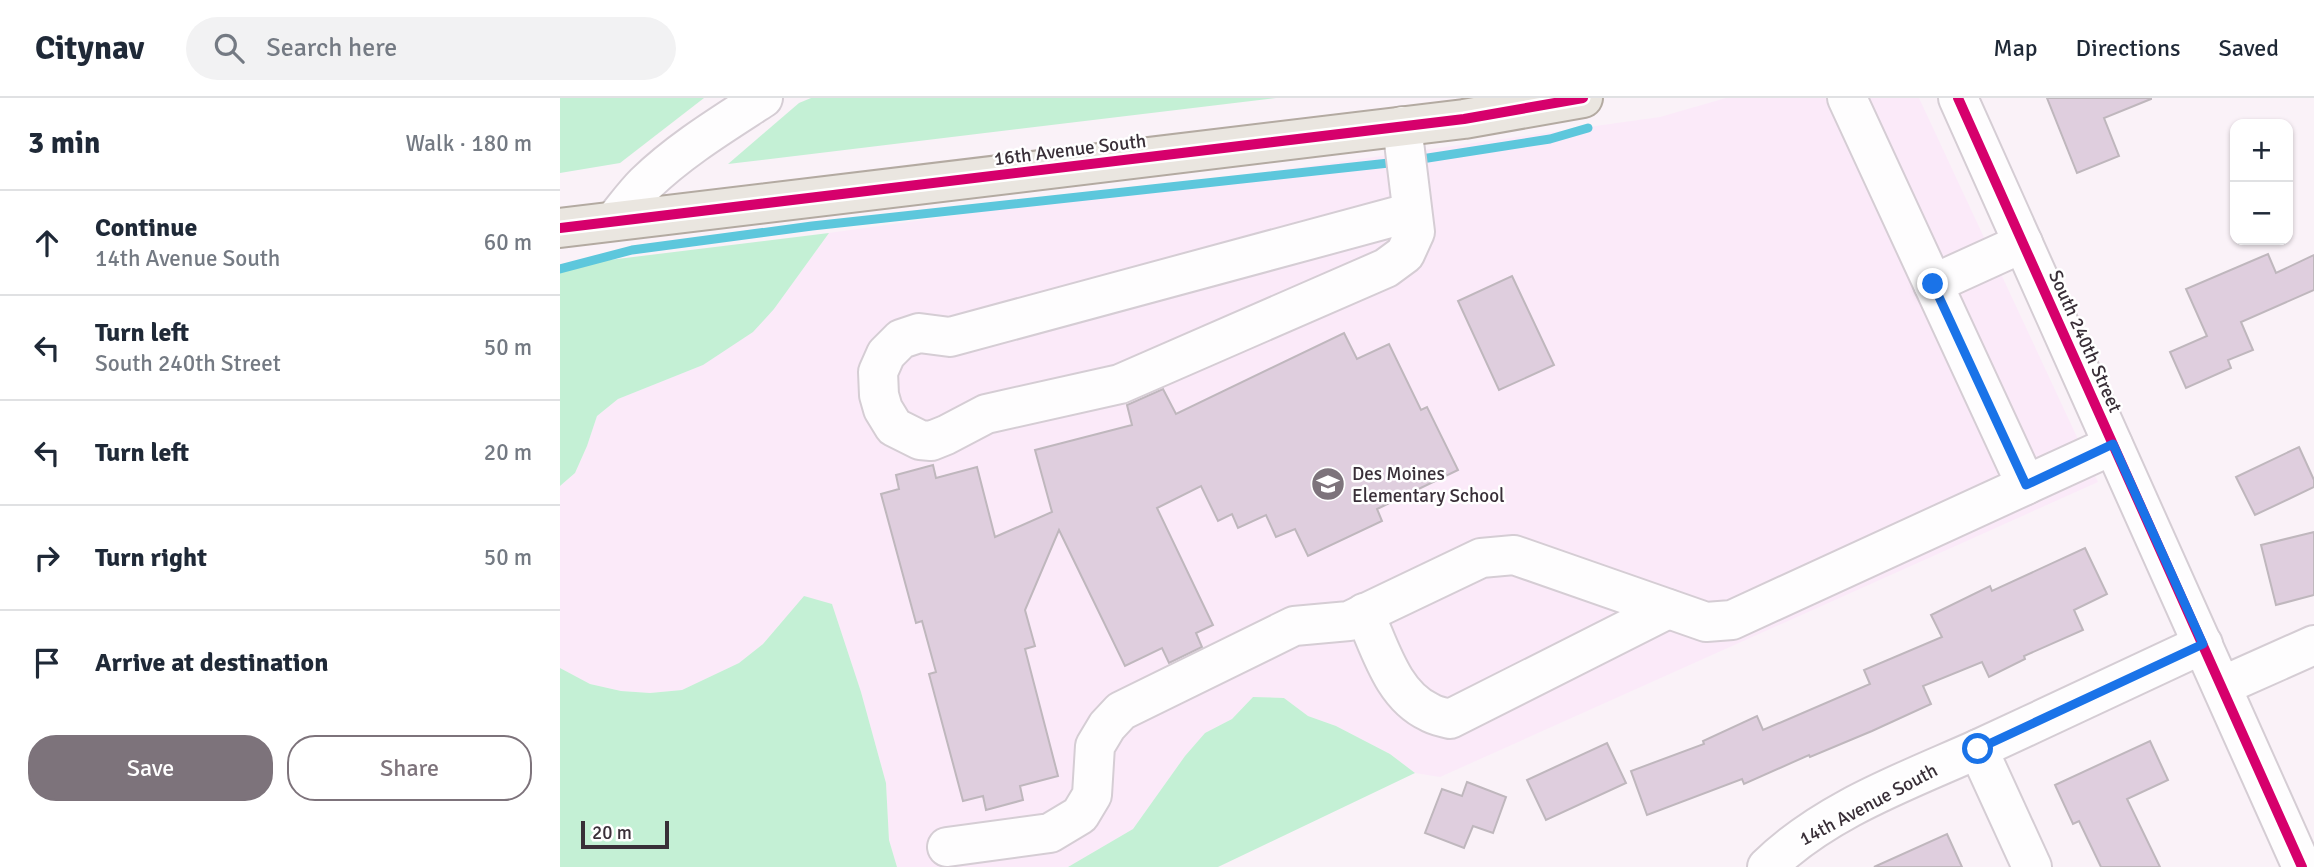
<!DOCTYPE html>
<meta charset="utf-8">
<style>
:root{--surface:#fff;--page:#f2f2f3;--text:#1f2937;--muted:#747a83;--line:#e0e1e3;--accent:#7d737b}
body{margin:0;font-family:Signika,sans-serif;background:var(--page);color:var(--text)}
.controls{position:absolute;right:21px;top:21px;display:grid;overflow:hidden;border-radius:14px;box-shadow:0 2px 5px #0004}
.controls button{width:63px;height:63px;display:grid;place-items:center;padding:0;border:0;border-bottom:2px solid var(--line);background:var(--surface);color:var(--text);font:35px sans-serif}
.scale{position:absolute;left:21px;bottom:18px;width:88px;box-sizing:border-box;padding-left:7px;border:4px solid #392f38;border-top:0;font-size:19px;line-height:24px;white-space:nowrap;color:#392f38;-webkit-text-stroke:5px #fff;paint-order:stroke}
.stop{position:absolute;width:21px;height:21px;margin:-16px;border:5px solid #1a73e8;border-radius:50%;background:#fff}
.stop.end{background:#1a73e8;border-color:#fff;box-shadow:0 2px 7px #0008}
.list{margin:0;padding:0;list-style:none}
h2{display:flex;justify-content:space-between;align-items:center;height:91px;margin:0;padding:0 28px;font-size:30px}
h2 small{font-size:23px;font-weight:400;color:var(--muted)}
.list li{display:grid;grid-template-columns:46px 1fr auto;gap:21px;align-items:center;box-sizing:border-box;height:105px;padding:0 28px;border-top:2px solid var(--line)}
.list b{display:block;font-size:26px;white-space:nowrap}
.list p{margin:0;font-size:23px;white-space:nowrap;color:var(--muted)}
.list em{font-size:23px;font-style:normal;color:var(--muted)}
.actions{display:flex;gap:14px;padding:21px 28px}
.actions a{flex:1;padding:16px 0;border:2px solid var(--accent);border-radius:28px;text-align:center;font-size:24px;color:var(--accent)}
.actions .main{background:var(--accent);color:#fff}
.icon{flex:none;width:38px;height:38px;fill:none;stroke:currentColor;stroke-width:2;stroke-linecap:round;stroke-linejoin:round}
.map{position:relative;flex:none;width:1754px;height:769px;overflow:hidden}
header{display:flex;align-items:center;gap:42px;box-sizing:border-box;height:98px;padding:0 35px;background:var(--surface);border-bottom:2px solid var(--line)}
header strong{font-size:33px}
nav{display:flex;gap:38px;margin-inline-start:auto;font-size:24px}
.search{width:490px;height:63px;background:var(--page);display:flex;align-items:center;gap:18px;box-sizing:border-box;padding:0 24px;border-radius:38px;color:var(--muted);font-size:26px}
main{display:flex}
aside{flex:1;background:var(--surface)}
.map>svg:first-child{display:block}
</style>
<header>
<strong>Citynav</strong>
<div class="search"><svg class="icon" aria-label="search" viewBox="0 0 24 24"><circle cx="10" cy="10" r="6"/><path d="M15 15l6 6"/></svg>Search here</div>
<nav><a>Map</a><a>Directions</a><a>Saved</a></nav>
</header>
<main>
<aside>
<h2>3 min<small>Walk · 180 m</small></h2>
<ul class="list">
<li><svg class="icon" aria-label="ahead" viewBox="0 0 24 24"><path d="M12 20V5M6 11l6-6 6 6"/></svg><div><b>Continue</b><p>14th Avenue South</p></div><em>60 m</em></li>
<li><svg class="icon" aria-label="left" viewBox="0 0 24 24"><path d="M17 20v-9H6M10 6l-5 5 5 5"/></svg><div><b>Turn left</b><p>South 240th Street</p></div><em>50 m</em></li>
<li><svg class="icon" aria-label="left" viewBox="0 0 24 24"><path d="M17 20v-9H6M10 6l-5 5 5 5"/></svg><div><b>Turn left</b></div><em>20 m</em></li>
<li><svg class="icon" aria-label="right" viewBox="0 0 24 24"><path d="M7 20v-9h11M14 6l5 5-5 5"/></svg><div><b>Turn right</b></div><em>50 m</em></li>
<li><svg class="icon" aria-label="arrive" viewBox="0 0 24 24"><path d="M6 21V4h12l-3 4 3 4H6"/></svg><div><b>Arrive at destination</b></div></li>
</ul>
<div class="actions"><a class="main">Save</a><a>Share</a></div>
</aside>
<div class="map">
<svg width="1754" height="769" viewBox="0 0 1754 769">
<rect width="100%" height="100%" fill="#faf2f8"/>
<!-- built -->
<path fill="#fbeaf9" d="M1166 0H1359L1538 384 880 679 855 675 830 656 776 628 748 618 724 600 693 599 672 621 645 635 625 658 573 731 508 769H337L329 742 326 685 301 594 272 506 224 521 203 546 179 565 122 592 90 595 61 593 30 586 0 570V388L15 375 27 348 37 318 58 301 143 267 214 211 269 135 1100 19Z"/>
<!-- green -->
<g fill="#c4f0d5">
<path d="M0 0H144L60 65 0 75Z"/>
<path d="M251 0H716L168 66 239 5Z"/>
<path d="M269 135 214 211 193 234 143 267 58 301 37 318 27 348 15 375 0 388V168Z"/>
<path d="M244 498 272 506 301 594 326 685 329 742 337 769H0V570L30 586 61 593 90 595 122 592 179 565 203 546Z"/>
<path d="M693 599 724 600 748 618 776 628 830 656 855 675 658 769H508L573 731 625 658 645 635 672 621Z"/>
</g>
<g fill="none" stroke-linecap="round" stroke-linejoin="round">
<!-- stream -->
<g stroke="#5dc7dc" stroke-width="9">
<path d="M855 62 990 41 1028 30"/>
<path d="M0 171 72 152 252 128 838 64"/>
</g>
</g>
<!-- building -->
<g fill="#dfcede" stroke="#bfb7bd" stroke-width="2">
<path d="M1487 0H1591V1L1544 20 1559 58 1517 75Z"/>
<path d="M1708 156 1716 175 1754 157V192L1681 224 1693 252 1668 262 1671 270 1626 290 1610 254 1647 238 1626 191Z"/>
<path d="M952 178 994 267 939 292 898 203Z"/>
<path d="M784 235 797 261 829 246 861 312 867 309 898 372 817 411 822 423 748 458 735 431 716 439 706 417 678 430 672 416 658 423 641 388 597 410 653 527 636 535 642 549 609 565 602 550 565 568 499 432 465 512 475 548 465 551 498 678 460 688 463 702 426 712 423 698 403 703 369 576 376 574 362 523 356 525 321 396 339 391 336 377 373 367 376 380 417 369 435 439 492 414 475 352 572 327 567 307 603 291 616 316Z"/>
<path d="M1739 349 1754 382V389L1695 417 1676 379Z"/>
<path d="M1754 434V497L1716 507 1701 447Z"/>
<path d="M1525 450 1547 496 1514 512 1523 532 1464 558 1465 561 1429 579 1422 564 1363 588 1371 606 1312 633 1250 659 1249 657 1184 686 1182 681 1087 717 1071 673 1144 646 1143 643 1197 618 1203 632 1310 586 1304 572 1382 539 1371 517 1430 488 1432 493Z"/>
<path d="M1590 643 1608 682 1567 701 1600 769H1541L1519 723 1513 726 1495 687Z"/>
<path d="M1047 645 1066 685 986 722 967 682Z"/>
<path d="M907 684 946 699 933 735 913 728 904 750 865 735 882 691 902 698Z"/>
<path d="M1387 736 1402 769H1314Z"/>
</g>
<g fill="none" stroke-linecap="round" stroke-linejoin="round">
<!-- minor casing -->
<g stroke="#d5cdd4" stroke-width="42">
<g id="minor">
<path d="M1287 0 1466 387"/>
<path d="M1398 0 1742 769"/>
<path d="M842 28 855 134 845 156 826 170 560 286 426 316 386 337 371 343 360 342 334 329 323 311 319 297 318 274 326 256 341 241 359 235 390 239 852 114"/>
<path d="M54 123C64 111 74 97 85 86 120 52 163 26 203 0"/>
<path d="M1373 186 1463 145"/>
<path d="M804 515C820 549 832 597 869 614 875 618 883 619 890 621L1108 511"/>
<path d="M1662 588 1754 547"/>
<path d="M1418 651 1472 769"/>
<path d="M387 749 490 735 520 717 532 697 535 648 547 628 561 613 734 528 789 523 921 460 954 457 1146 524 1172 522 1553 347"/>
<path d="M1207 769C1264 713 1344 684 1416 652 1492 617 1568 581 1643 546"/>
</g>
</g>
<!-- major casing -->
<g stroke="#b3aaa1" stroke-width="42">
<path id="major" d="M0 130 904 21 1023 0"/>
</g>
<!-- minor -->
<use href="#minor" stroke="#fefdfe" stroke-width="38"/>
<!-- major -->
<use href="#major" stroke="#eae6e0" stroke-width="38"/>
<!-- cycleway casing -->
<g stroke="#fff" stroke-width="15">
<g id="cycleway">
<path d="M1398 0 1742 769"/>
<path d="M0 130 904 21 1023 0"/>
</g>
</g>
<!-- cycleway -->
<use href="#cycleway" stroke="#d6006c" stroke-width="10"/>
</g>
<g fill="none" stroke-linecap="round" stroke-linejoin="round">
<!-- route -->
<path stroke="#1a73e8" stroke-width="9" d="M1373 186 1466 387 1553 346 1643 546 1418 651"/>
</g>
<!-- icons -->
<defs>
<g id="school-disc" transform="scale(1.75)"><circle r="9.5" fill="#7d737b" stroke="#fff"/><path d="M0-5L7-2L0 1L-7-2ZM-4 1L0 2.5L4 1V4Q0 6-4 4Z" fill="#fff"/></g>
</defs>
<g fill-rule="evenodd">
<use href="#school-disc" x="768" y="386"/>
</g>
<g text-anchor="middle" stroke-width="5" stroke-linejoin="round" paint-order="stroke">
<!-- street labels -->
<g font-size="19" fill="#392f38" stroke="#fff">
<text transform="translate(510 51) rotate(-7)" y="7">16th Avenue South</text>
<text transform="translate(1526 243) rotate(66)" y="7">South 240th Street</text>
<text transform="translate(1308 706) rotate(-28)" y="7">14th Avenue South</text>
</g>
<!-- poi labels -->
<g font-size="19" fill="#392f38" stroke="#fff" text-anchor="start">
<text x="792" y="382">Des Moines<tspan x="792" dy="22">Elementary School</tspan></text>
</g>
</g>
</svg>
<div class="controls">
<button>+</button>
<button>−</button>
</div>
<div class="scale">20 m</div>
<div class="stop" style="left:1418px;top:651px"></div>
<div class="stop end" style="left:1373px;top:186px"></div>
</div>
</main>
